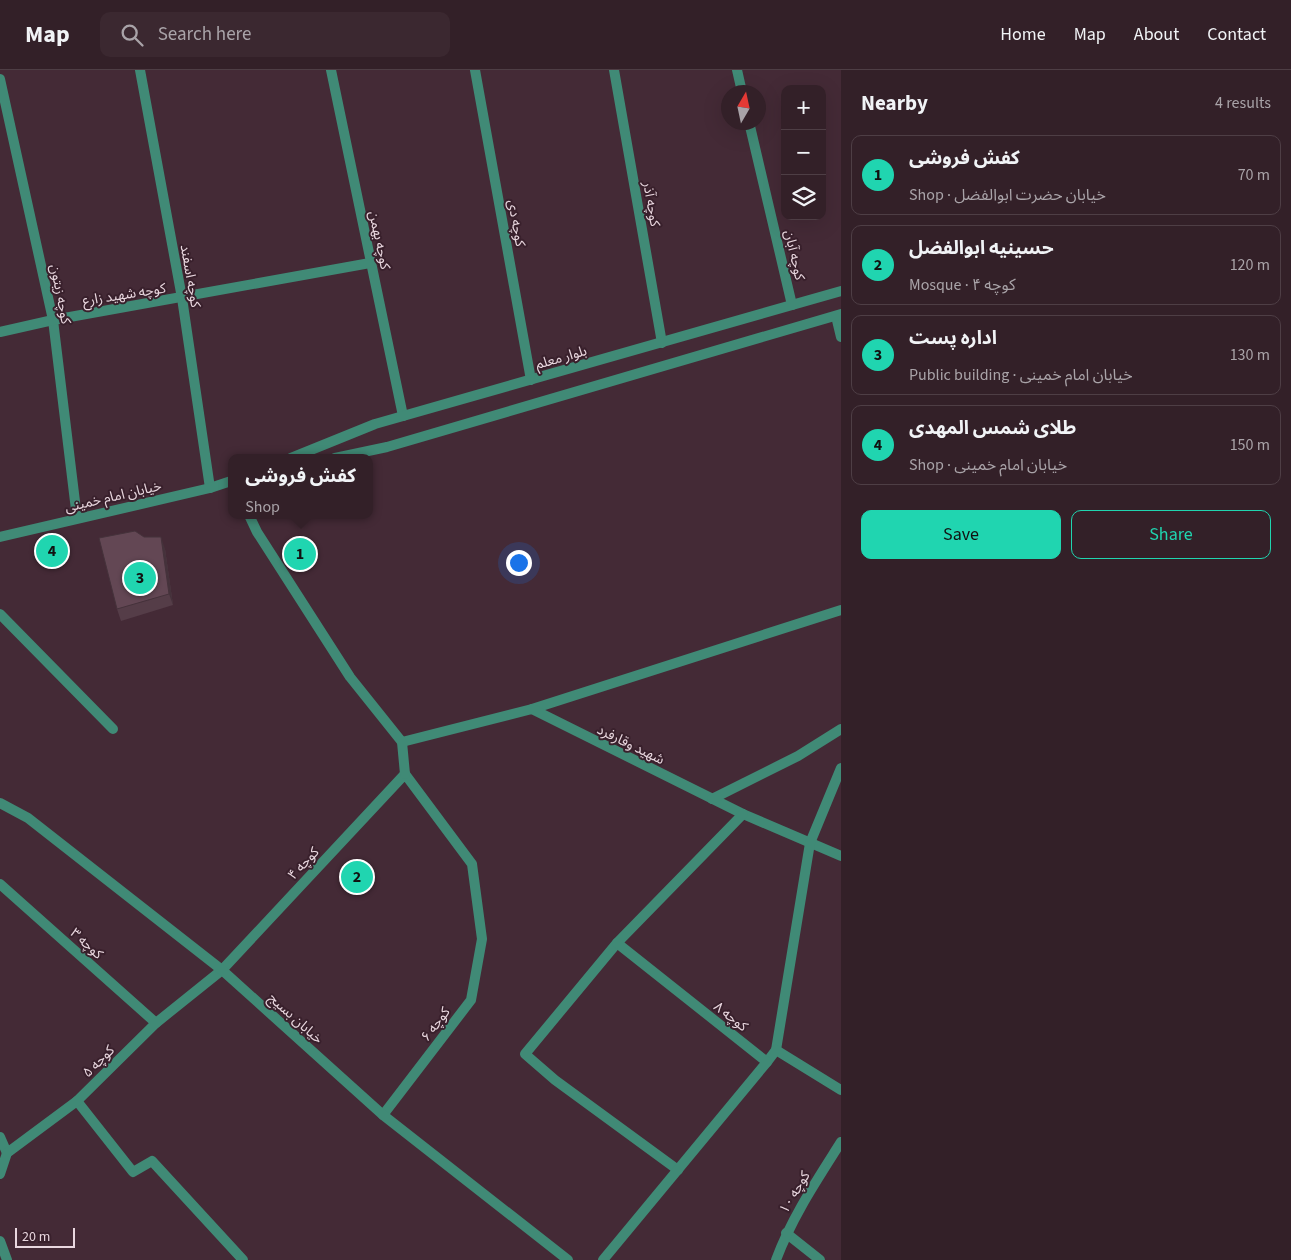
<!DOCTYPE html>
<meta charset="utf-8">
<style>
:root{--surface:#332028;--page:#3b2830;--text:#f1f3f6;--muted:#a9a3a8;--line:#4e3e45;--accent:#20d5b0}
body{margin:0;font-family:"Source Sans 3","Noto Sans Arabic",sans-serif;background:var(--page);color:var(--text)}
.controls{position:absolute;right:15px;top:15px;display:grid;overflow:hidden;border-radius:10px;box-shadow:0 5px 20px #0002}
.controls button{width:45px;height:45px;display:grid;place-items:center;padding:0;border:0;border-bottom:1px solid var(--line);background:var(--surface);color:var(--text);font:25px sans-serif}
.compass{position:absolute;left:721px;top:15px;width:45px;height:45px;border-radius:50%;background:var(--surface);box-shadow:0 5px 20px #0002;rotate:9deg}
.scale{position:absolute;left:15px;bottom:12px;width:60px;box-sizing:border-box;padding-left:5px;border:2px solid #e9d7df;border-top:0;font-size:14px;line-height:18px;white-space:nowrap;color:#e9d7df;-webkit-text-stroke:4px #39202c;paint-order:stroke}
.you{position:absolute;left:518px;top:492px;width:18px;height:18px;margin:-12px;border:4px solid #fff;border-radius:50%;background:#1a73e8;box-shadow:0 0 0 8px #1a73e833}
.badge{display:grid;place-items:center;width:32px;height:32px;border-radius:50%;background:var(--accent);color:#111;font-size:16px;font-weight:700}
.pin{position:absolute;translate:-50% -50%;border:2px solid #fff;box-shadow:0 1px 5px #0006}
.popup{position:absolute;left:228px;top:384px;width:145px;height:65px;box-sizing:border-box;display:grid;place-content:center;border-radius:10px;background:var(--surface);filter:drop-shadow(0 1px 4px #0005);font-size:16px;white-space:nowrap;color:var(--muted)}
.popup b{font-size:19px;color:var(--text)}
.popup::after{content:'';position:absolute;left:50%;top:100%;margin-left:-10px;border:10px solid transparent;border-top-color:var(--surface)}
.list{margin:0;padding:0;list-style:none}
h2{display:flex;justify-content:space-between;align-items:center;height:65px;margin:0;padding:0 20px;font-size:21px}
h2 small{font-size:16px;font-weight:400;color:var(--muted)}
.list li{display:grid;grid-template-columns:32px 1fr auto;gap:15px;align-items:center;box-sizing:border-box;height:80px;margin:0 10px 10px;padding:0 10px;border:1px solid var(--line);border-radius:10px}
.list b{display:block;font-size:19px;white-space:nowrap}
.list p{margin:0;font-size:16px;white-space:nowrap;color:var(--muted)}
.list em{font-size:16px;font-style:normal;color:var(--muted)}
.actions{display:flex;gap:10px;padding:15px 20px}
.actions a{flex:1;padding:11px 0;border:1px solid var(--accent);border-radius:10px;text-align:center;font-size:18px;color:var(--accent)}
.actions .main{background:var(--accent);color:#111}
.icon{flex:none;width:28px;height:28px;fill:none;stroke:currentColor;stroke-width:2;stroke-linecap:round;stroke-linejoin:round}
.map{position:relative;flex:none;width:841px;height:1190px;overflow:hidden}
header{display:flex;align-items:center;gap:30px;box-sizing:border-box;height:70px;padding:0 25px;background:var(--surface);border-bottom:1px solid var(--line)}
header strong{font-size:24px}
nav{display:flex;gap:28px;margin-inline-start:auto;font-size:18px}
.search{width:350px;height:45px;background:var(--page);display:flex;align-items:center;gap:12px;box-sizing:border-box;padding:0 18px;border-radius:10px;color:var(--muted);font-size:19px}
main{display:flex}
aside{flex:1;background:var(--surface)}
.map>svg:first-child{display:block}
</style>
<header>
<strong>Map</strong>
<div class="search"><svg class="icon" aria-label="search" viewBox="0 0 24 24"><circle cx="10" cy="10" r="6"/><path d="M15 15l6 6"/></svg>Search here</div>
<nav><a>Home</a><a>Map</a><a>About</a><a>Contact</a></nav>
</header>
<main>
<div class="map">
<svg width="841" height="1190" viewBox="0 0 841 1190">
<rect width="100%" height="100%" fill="#442a36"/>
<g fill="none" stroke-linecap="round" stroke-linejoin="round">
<!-- minor -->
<g stroke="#408a76" stroke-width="10">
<path d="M140 0 182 228 210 418"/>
<path d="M331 0 403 346"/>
<path d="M475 0 531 310"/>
<path d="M614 0 662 273"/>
<path d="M737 0 742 22"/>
<path d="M0 9 53 250 77 448"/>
<path d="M749 52 792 235"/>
<path d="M836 246 841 267"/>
<path d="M0 262 53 250 370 193"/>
<path d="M0 544 113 659"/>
<path d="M532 639 841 540"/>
<path d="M402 672 532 639 743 744 841 786"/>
<path d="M712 729 798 686 841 659"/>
<path d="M0 814 156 953"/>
<path d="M617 873 525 984 555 1010 678 1100"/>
<path d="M776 980 810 773 841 698"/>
<path d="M767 992 776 980 841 1020"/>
<path d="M77 1031 133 1102 152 1091 243 1190"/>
<path d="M0 1067 7 1083"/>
<path d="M0 1104 7 1083 77 1031 156 953 222 900 405 704 472 794 482 869 471 930 383 1045"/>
<path d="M786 1163 820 1190"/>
<path d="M0 1171 7 1190"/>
<path d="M603 1190 767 992 617 873 743 744"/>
<path d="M776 1190C792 1147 817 1110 841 1072"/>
</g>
<!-- tertiary -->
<g stroke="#408a76" stroke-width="10">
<path d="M291 388 375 354 841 221"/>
<path d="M335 388 387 377 841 244"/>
<path d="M249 445 257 462 350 607 402 672 405 704"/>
<path d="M0 467 210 418 231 411"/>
<path d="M0 733 28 748 222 900 383 1045 568 1190"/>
</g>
</g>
<!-- wall -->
<path fill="#553d48" d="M144 467 165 479 173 535 121 551 117 539Z"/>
<!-- shaded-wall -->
<path fill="#45323b" d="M161 467 165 479 173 535 169 524Z"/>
<!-- building -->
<path fill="#634754" stroke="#45323b" d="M135 461 144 467H161L169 524 117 539 99 468Z"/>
<g text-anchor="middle" stroke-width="4" stroke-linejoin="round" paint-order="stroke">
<!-- street labels -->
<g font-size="14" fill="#e9d7df" stroke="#39202c">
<text transform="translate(652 134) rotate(80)" y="5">کوچه آذر</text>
<text transform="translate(517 153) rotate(80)" y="5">کوچه دی</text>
<text transform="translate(380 170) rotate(78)" y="5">کوچه بهمن</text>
<text transform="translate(795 185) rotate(77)" y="5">کوچه آبان</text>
<text transform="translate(191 206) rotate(80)" y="5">کوچه اسفند</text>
<text transform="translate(61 224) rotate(79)" y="5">کوچه زیتون</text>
<text transform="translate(124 224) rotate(-9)" y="5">کوچه شهید زارع</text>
<text transform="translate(561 287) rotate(-16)" y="5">بلوار معلم</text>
<text transform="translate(113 426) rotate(-13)" y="5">خیابان امام خمینی</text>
<text transform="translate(631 674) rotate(26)" y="5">شهید وقارفرد</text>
<text transform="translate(303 793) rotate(-47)" y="5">کوچه ۴</text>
<text transform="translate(87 873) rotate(42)" y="5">کوچه ۳</text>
<text transform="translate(731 946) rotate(38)" y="5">کوچه ۸</text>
<text transform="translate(296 948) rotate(42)" y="5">خیابان بسیج</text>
<text transform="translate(435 954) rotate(-53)" y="5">کوچه ۶</text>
<text transform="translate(98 991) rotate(-45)" y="5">کوچه ۵</text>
<text transform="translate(794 1122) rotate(-59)" y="5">کوچه ۱۰</text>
</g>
</g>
</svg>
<div class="controls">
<button>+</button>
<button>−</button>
<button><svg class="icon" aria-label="layers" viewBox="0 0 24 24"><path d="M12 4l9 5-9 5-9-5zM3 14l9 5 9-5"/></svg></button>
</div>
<svg class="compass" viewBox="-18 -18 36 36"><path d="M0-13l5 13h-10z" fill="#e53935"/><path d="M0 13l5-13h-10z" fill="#a9a3a8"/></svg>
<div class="scale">20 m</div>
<div class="you"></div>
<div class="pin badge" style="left:300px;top:484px">1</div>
<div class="popup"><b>کفش فروشی</b>Shop</div>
<div class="pin badge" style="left:357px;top:807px">2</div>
<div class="pin badge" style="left:140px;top:508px">3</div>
<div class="pin badge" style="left:52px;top:481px">4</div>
</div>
<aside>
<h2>Nearby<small>4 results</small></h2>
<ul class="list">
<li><span class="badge">1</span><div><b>کفش فروشی</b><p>Shop · خیابان حضرت ابوالفضل</p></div><em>70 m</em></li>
<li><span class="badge">2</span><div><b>حسینیه ابوالفضل</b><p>Mosque · کوچه ۴</p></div><em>120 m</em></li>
<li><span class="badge">3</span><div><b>اداره پست</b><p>Public building · خیابان امام خمینی</p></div><em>130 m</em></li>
<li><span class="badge">4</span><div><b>طلای شمس المهدی</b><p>Shop · خیابان امام خمینی</p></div><em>150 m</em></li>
</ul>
<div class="actions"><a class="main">Save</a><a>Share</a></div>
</aside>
</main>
